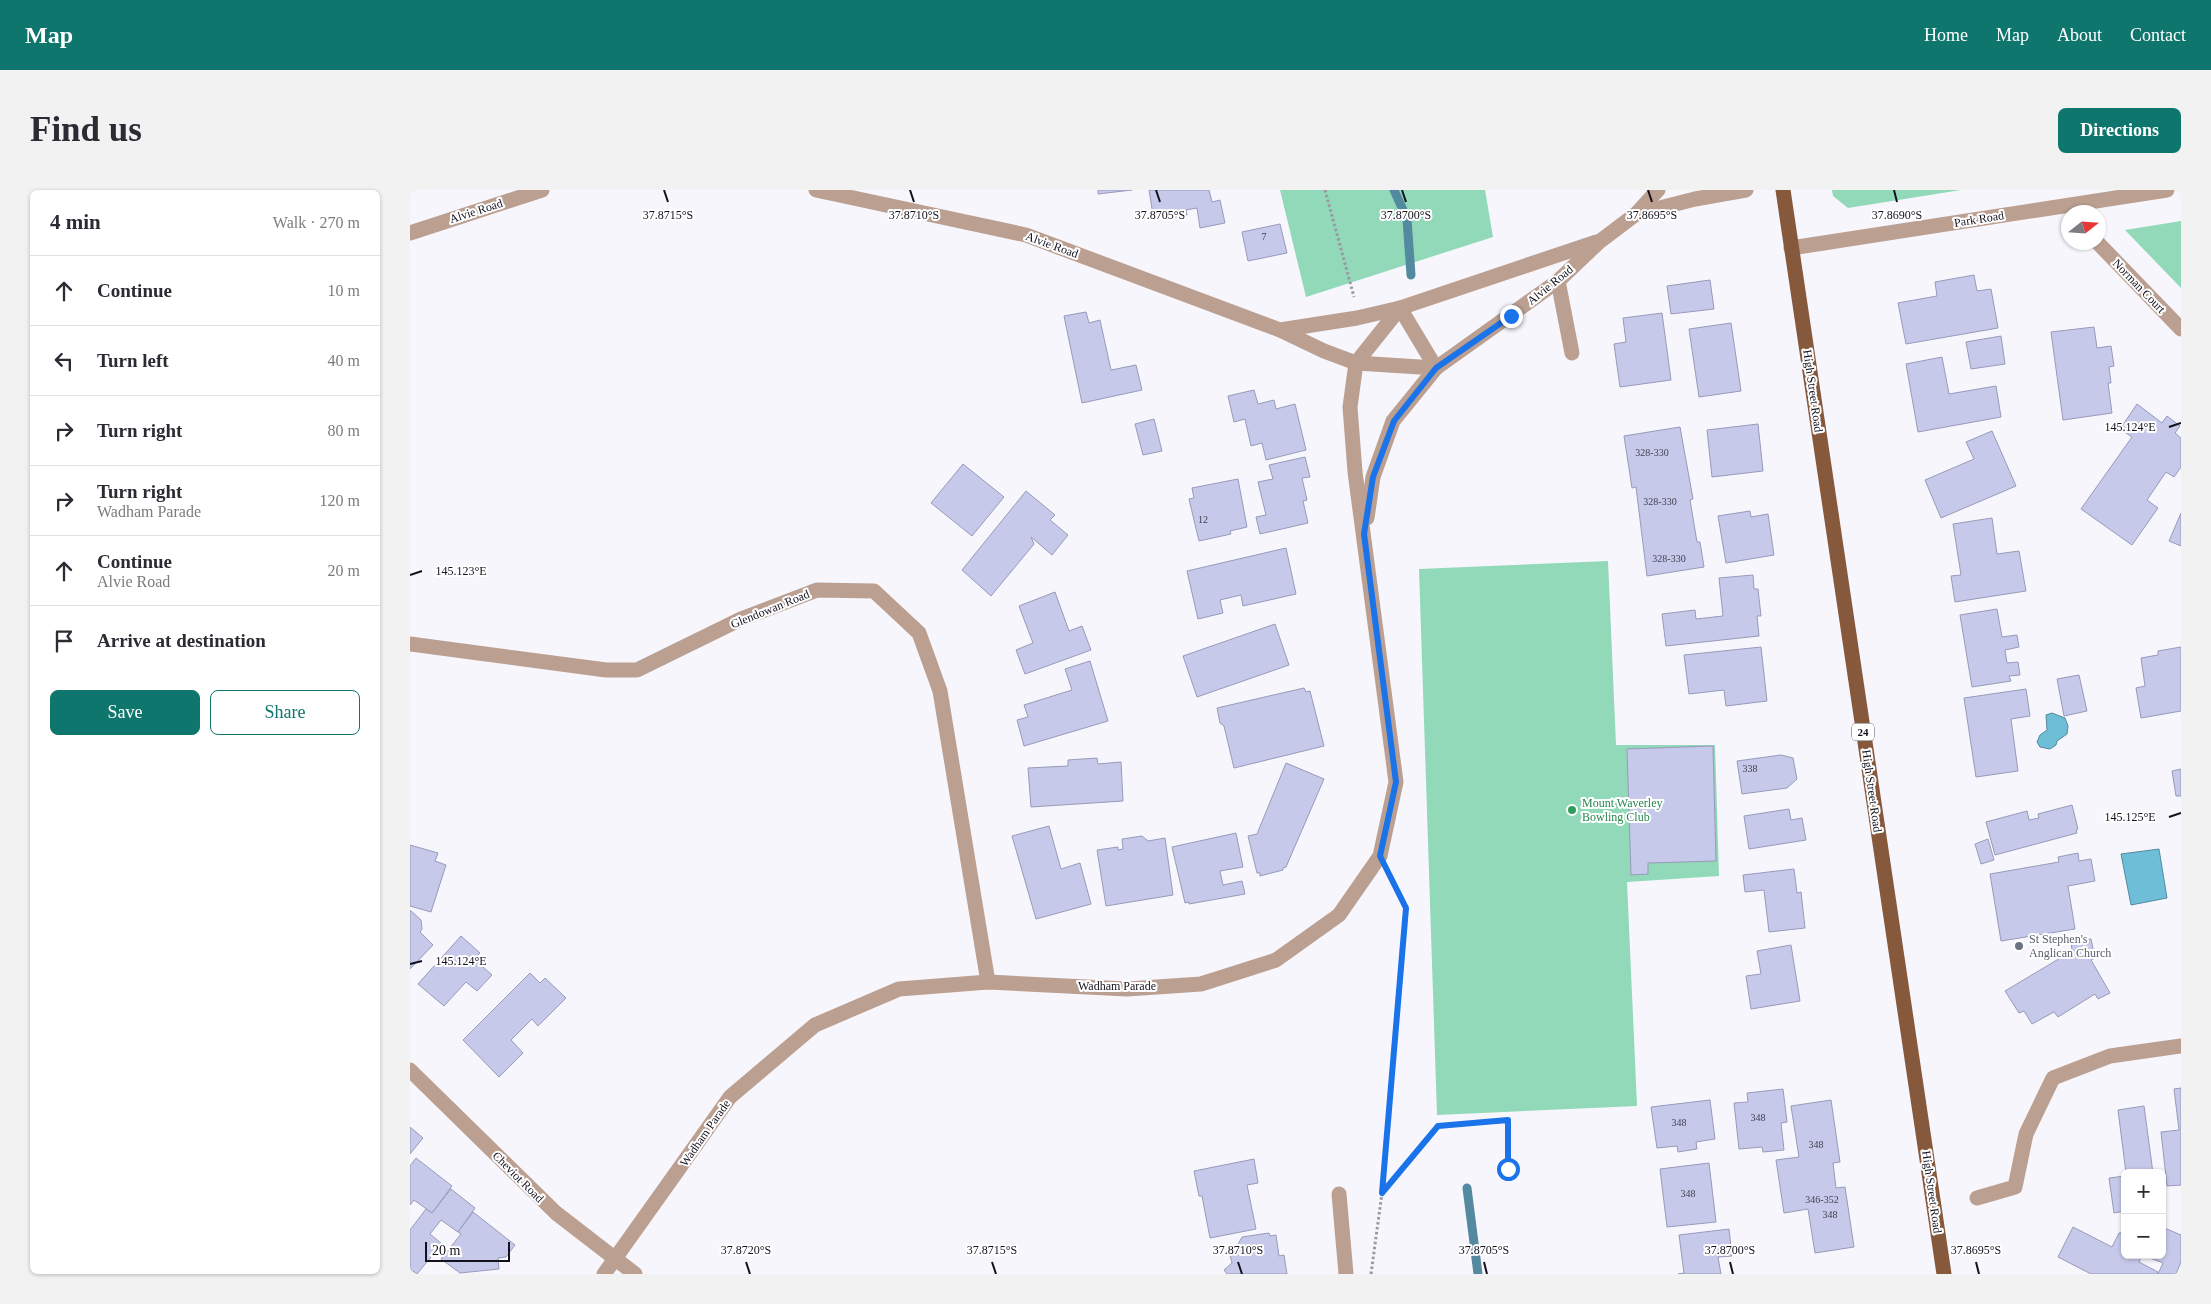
<!DOCTYPE html>
<meta charset="utf-8">
<style>
:root{--surface:#fff;--page:#f2f2f3;--text:#2b2b33;--muted:#7c7c81;--line:#e1e1e2;--accent:#0f766e}
body{margin:0;font-family:Georgia,serif;background:var(--page);color:var(--text)}
.controls{position:absolute;right:15px;bottom:15px;display:grid;overflow:hidden;border-radius:8px;box-shadow:0 1px 4px #0004}
.controls button{width:45px;height:45px;display:grid;place-items:center;padding:0;border:0;border-bottom:1px solid var(--line);background:var(--surface);color:var(--text);font:25px sans-serif}
.compass{position:absolute;left:1651px;top:15px;width:45px;height:45px;border-radius:50%;background:var(--surface);box-shadow:0 1px 4px #0004;rotate:73deg}
.scale{position:absolute;left:15px;bottom:12px;width:85px;box-sizing:border-box;padding-left:5px;border:2px solid #14111d;border-top:0;font-size:14px;line-height:18px;white-space:nowrap;color:#14111d;-webkit-text-stroke:4px #fff;paint-order:stroke}
.stop{position:absolute;width:15px;height:15px;margin:-11px;border:4px solid #1a73e8;border-radius:50%;background:#fff}
.stop.end{background:#1a73e8;border-color:#fff;box-shadow:0 1px 5px #0008}
.list{margin:0;padding:0;list-style:none}
h2{display:flex;justify-content:space-between;align-items:center;height:65px;margin:0;padding:0 20px;font-size:21px}
h2 small{font-size:16px;font-weight:400;color:var(--muted)}
.list li{display:grid;grid-template-columns:32px 1fr auto;gap:15px;align-items:center;box-sizing:border-box;height:70px;padding:0 20px;border-top:1px solid var(--line)}
.list b{display:block;font-size:19px;white-space:nowrap}
.list p{margin:0;font-size:16px;white-space:nowrap;color:var(--muted)}
.list em{font-size:16px;font-style:normal;color:var(--muted)}
.actions{display:flex;gap:10px;padding:15px 20px}
.actions a{flex:1;padding:11px 0;border:1px solid var(--accent);border-radius:8px;text-align:center;font-size:18px;color:var(--accent)}
.actions .main{background:var(--accent);color:#fff}
.icon{flex:none;width:28px;height:28px;fill:none;stroke:currentColor;stroke-width:2;stroke-linecap:round;stroke-linejoin:round}
.map{position:relative;flex:none;width:1771px;height:1084px;overflow:hidden;border-radius:8px}
header{display:flex;align-items:center;gap:30px;box-sizing:border-box;height:70px;padding:0 25px;background:var(--accent);color:#fff}
header strong{font-size:24px}
nav{display:flex;gap:28px;margin-inline-start:auto;font-size:18px}
.intro{display:flex;align-items:center;justify-content:space-between;box-sizing:border-box;height:120px;padding:0 30px}
h1{margin:0;font-size:35px}
.button{padding:12px 22px;border-radius:8px;background:var(--accent);color:#fff;font-size:18px;font-weight:700}
main{display:flex;gap:30px;padding:0 30px}
aside{flex:1;background:var(--surface);border-radius:8px;box-shadow:0 1px 4px #0004}
.map>svg:first-child{display:block}
</style>
<header>
<strong>Map</strong>
<nav><a>Home</a><a>Map</a><a>About</a><a>Contact</a></nav>
</header>
<div class="intro"><h1>Find us</h1><a class="button">Directions</a></div>
<main>
<aside>
<h2>4 min<small>Walk · 270 m</small></h2>
<ul class="list">
<li><svg class="icon" aria-label="ahead" viewBox="0 0 24 24"><path d="M12 20V5M6 11l6-6 6 6"/></svg><div><b>Continue</b></div><em>10 m</em></li>
<li><svg class="icon" aria-label="left" viewBox="0 0 24 24"><path d="M17 20v-9H6M10 6l-5 5 5 5"/></svg><div><b>Turn left</b></div><em>40 m</em></li>
<li><svg class="icon" aria-label="right" viewBox="0 0 24 24"><path d="M7 20v-9h11M14 6l5 5-5 5"/></svg><div><b>Turn right</b></div><em>80 m</em></li>
<li><svg class="icon" aria-label="right" viewBox="0 0 24 24"><path d="M7 20v-9h11M14 6l5 5-5 5"/></svg><div><b>Turn right</b><p>Wadham Parade</p></div><em>120 m</em></li>
<li><svg class="icon" aria-label="ahead" viewBox="0 0 24 24"><path d="M12 20V5M6 11l6-6 6 6"/></svg><div><b>Continue</b><p>Alvie Road</p></div><em>20 m</em></li>
<li><svg class="icon" aria-label="arrive" viewBox="0 0 24 24"><path d="M6 21V4h12l-3 4 3 4H6"/></svg><div><b>Arrive at destination</b></div></li>
</ul>
<div class="actions"><a class="main">Save</a><a>Share</a></div>
</aside>
<div class="map">
<svg width="1771" height="1084" viewBox="0 0 1771 1084">
<rect width="100%" height="100%" fill="#f7f6fd"/>
<!-- green -->
<g fill="#91d9b9">
<path d="M870 0H1075L1083 47 896 107Z"/>
<path d="M1422 0H1551L1438 18 1423 6Z"/>
<path d="M1771 31V98L1715 40Z"/>
<path d="M1198 371 1206 555H1305L1309 686 1217 692 1227 916 1027 925 1009 379Z"/>
</g>
<!-- water -->
<g fill="#6fbed8" stroke="#548aa0">
<path d="M1642 523 1655 528 1658 536 1657 544 1647 551 1646 555 1640 559 1630 557 1627 552 1630 545 1637 540 1636 525Z"/>
<path d="M1749 659 1757 708 1721 715 1711 664Z"/>
</g>
<g fill="none" stroke-linecap="round" stroke-linejoin="round">
<!-- stream -->
<g stroke="#548aa0" stroke-width="9">
<path d="M984 0 997 29 1001 85"/>
<path d="M1057 998 1068 1084"/>
</g>
</g>
<!-- building -->
<g fill="#c6c9ea" stroke="#979ab9">
<path d="M688 0H722L688 4Z"/>
<path d="M739 0H799L802 12 810 10 815 33 790 38 787 18 776 20 777 25 760 28 758 22 743 25Z"/>
<path d="M870 34 877 63 838 71 832 42Z"/>
<path d="M1564 85 1567 101 1581 99 1588 138 1496 154 1488 113 1527 106 1525 92Z"/>
<path d="M1300 90 1304 119 1261 124 1257 96Z"/>
<path d="M676 122 679 133 690 130 701 180 726 175 732 200 672 213 654 126Z"/>
<path d="M1252 123 1261 190 1210 197 1204 154 1216 152 1213 128Z"/>
<path d="M1321 133 1331 201 1289 207 1279 139Z"/>
<path d="M1684 137 1687 158 1701 156 1704 176 1699 177 1701 193H1698L1702 223 1653 230 1641 142Z"/>
<path d="M1591 146 1595 174 1561 179 1556 152Z"/>
<path d="M1532 167 1539 204 1586 196 1591 227 1508 242 1496 174Z"/>
<path d="M844 200 848 214 864 210 866 219 885 214 896 260 856 270 852 253 841 256 835 229 824 232 818 206Z"/>
<path d="M1727 214 1752 233 1757 226 1770 236 1765 243 1771 248V277L1764 287 1756 282 1737 310 1748 318 1722 355 1671 319 1722 247 1710 239Z"/>
<path d="M744 229 752 261 733 265 725 234Z"/>
<path d="M1348 234 1353 281 1302 287 1297 240Z"/>
<path d="M1270 237 1283 309 1280 310 1287 352H1290L1294 377 1237 386 1226 297 1222 298 1214 246Z"/>
<path d="M1582 241 1606 296 1531 328 1515 290 1564 269 1556 252Z"/>
<path d="M895 267 900 287 892 288 897 310 893 311 898 333 850 344 846 327 856 325 848 292 863 289 859 275Z"/>
<path d="M553 274 594 307 562 346 521 313Z"/>
<path d="M828 289 837 337 820 341 821 344 789 351 779 309 784 308 782 298Z"/>
<path d="M616 301 645 325 640 330 658 345 642 365 621 347 624 354 581 406 552 380Z"/>
<path d="M1340 321 1341 327 1358 324 1364 365 1316 373 1308 326Z"/>
<path d="M1771 323V356L1759 351Z"/>
<path d="M1582 328 1587 364 1609 361 1616 401 1545 412 1541 386 1551 385 1543 334Z"/>
<path d="M876 358 886 404 833 416 831 405 810 410 813 423 788 429 777 381Z"/>
<path d="M1343 385 1344 399H1348L1351 426H1347L1349 446 1256 456 1252 424 1285 420 1286 429 1313 426 1309 388Z"/>
<path d="M645 402 659 441 672 436 681 460 615 484 606 460 623 453 609 416Z"/>
<path d="M1587 419 1592 447 1607 445 1609 457 1595 460 1597 473 1608 472 1610 485 1599 486 1601 491 1562 497 1550 425Z"/>
<path d="M865 434 879 475 787 507 773 466Z"/>
<path d="M1351 457 1357 511 1316 516 1314 500 1279 504 1274 465Z"/>
<path d="M1771 457V521L1731 528 1726 498 1735 496 1731 468 1748 465V461Z"/>
<path d="M680 471 698 531 614 556 607 530 618 527 614 515 662 500 655 479Z"/>
<path d="M1669 485 1677 521 1654 526 1647 489Z"/>
<path d="M894 498 896 502 900 501 914 556 824 578 814 536 810 533 807 518Z"/>
<path d="M1616 499 1620 526 1601 529 1608 581 1566 587 1554 508Z"/>
<path d="M1303 556 1306 671 1238 673V684L1221 685 1217 559Z"/>
<path d="M1371 565 1383 568 1387 589 1377 598 1332 604 1327 571Z"/>
<path d="M687 568 688 574 711 572 713 611 621 617 618 578 658 576V570Z"/>
<path d="M876 573 914 589 876 677 873 678V680L850 686V683H847L838 646 847 644Z"/>
<path d="M1771 579V606H1766L1762 581Z"/>
<path d="M1662 615 1668 639 1666 640 1667 643 1585 665 1576 632 1617 621 1619 630 1629 628 1628 624Z"/>
<path d="M1379 619 1381 630 1392 628 1396 650 1339 659 1334 626Z"/>
<path d="M639 636 651 679 670 673 681 714 626 729 602 646Z"/>
<path d="M826 643 833 677 810 681 813 695 832 691 835 704 779 714V712L775 713 762 657Z"/>
<path d="M732 646 738 651 755 648 763 705 696 716 687 660 708 657V660L713 659 712 649Z"/>
<path d="M1578 649 1584 670 1571 674 1565 654Z"/>
<path d="M0 655 28 663 25 671 36 675 21 722 0 716Z"/>
<path d="M1668 663 1669 671 1681 669 1685 691 1658 696 1665 739 1591 751 1580 684 1649 672 1648 667Z"/>
<path d="M1384 679 1387 703 1391 702 1395 738 1359 742 1354 700 1335 702 1333 685Z"/>
<path d="M0 720 11 730 12 739 10 742 23 755 0 779Z"/>
<path d="M51 746 70 763 64 769 82 785 67 801 56 792 34 816 8 794Z"/>
<path d="M1681 749 1685 768 1681 770 1700 803 1688 809 1685 804 1648 827 1644 822 1622 834 1614 821 1609 823 1595 801 1662 761 1661 751Z"/>
<path d="M1381 755 1390 811 1341 819 1336 786 1351 784 1347 761Z"/>
<path d="M120 783 130 793 135 788 156 808 128 836 122 829 101 850 113 863 89 887 53 850Z"/>
<path d="M1771 898V995L1757 996 1751 942 1769 940 1764 899Z"/>
<path d="M1373 899 1377 932 1371 933 1374 960 1353 962 1352 957 1329 959 1324 913 1338 912 1337 903Z"/>
<path d="M1300 910 1305 949 1286 952 1287 959 1268 962 1267 956 1247 958 1241 917Z"/>
<path d="M1421 910 1430 972 1423 973 1426 998 1435 997 1444 1057 1405 1063 1398 1019 1374 1023 1366 970 1389 967 1381 916Z"/>
<path d="M1734 916 1743 983H1716L1708 920Z"/>
<path d="M0 937 13 948 0 964Z"/>
<path d="M6 968 42 996 22 1023 4 1010 0 1015V976Z"/>
<path d="M844 969 848 993 837 995 846 1039 800 1048 792 1006H789L784 981Z"/>
<path d="M1299 973 1306 1032 1257 1037 1250 979Z"/>
<path d="M1715 986V1021L1704 1023 1699 988Z"/>
<path d="M41 999 65 1018 48 1042 31 1030 20 1044 32 1054 7 1084 0 1079V1040L16 1019 22 1023Z"/>
<path d="M63 1022 105 1055 96 1067 88 1068 89 1079 50 1083 31 1069 51 1044 48 1042Z"/>
<path d="M1663 1037 1702 1057 1709 1043 1715 1042V1065H1732L1729 1072 1748 1082 1747 1084H1681L1648 1067Z"/>
<path d="M1752 1037 1771 1045V1072L1766 1084H1748L1753 1073 1735 1066 1752 1065Z"/>
<path d="M1319 1039 1322 1066 1308 1067 1311 1084H1268L1274 1083 1269 1045Z"/>
<path d="M859 1043 860 1046 866 1045 869 1066 874 1065 877 1084H817L814 1080 822 1073 818 1057 827 1056 832 1047Z"/>
</g>
<g fill="none" stroke-linecap="round" stroke-linejoin="round">
<!-- path -->
<g stroke="#9997a0" stroke-width="3" stroke-dasharray="2.5 2.5" stroke-linecap="butt">
<path d="M915 0 944 107"/>
<path d="M972 1003 1028 936 1098 930V979"/>
<path d="M961 1084 972 1003 996 718 982 689"/>
</g>
<!-- lane -->
<path stroke="#bba091" stroke-width="15" d="M1148 91 1162 163"/>
<!-- street -->
<g stroke="#bba091" stroke-width="15">
<path d="M406 0 616 45 870 140 914 161 946 173 1026 178"/>
<path d="M1226 24 1285 9 1336 0"/>
<path d="M0 43 132 0"/>
<path d="M1687 52 1771 139"/>
<path d="M1381 58 1757 0"/>
<path d="M870 140 947 128 990 118 1186 52"/>
<path d="M957 328 963 287 983 231 1026 178 1148 91 1189 52 1226 24 1248 0"/>
<path d="M0 454 196 480H227L331 429 407 400 464 401 509 443 530 501 578 792"/>
<path d="M0 880 146 1023 225 1084"/>
<path d="M929 1004 936 1084"/>
<path d="M1567 1008 1605 997 1616 944 1643 888 1700 866 1771 856"/>
<path d="M194 1084 320 907 405 835 489 799 578 792 717 799 791 794 866 770 929 725 970 666 986 592 945 282 940 217 946 173 990 118 1026 178"/>
</g>
<!-- primary -->
<path stroke="#86583c" stroke-width="15" d="M1373 0 1534 1084"/>
</g>
<g fill="none" stroke-linecap="round" stroke-linejoin="round">
<!-- route -->
<path stroke="#1a73e8" stroke-width="6" d="M1098 979V930L1028 936 972 1003 996 718 970 666 986 592 954 344 963 287 984 231 1026 178 1101 126"/>
</g>
<!-- ticks -->
<path fill="none" stroke="#14111d" stroke-width="2" d="M254 0 258 12M500 0 504 12M746 0 750 12M992 0 996 12M1238 0 1242 12M1484 0 1487 12M1759 237 1771 233M0 385 12 381M1759 627 1771 623M0 774 12 771M336 1072 340 1084M582 1072 586 1084M828 1072 832 1084M1074 1072 1077 1084M1320 1072 1323 1084M1566 1072 1569 1084"/>
<!-- markers -->
<circle fill="#2e9e5b" stroke="#fff" stroke-width="2" cx="1162" cy="620" r="5"/>
<circle fill="#6b7280" stroke="#fff" stroke-width="2" cx="1609" cy="756" r="5"/>
<g text-anchor="middle" stroke-width="4" stroke-linejoin="round" paint-order="stroke">
<!-- number labels -->
<g font-size="10" fill="#403f50">
<text x="854" y="50">7</text>
<text x="1242" y="266">328-330</text>
<text x="1250" y="315">328-330</text>
<text x="793" y="333">12</text>
<text x="1259" y="372">328-330</text>
<text x="1340" y="582">338</text>
<text x="1348" y="931">348</text>
<text x="1269" y="936">348</text>
<text x="1406" y="958">348</text>
<text x="1278" y="1007">348</text>
<text x="1412" y="1013">346-352</text>
<text x="1420" y="1028">348</text>
</g>
<!-- shield labels -->
<rect fill="#fff" stroke="#5a5861" stroke-width="1" x="1442" y="533.5" width="22" height="17" rx="4"/>
<g font-size="11" font-weight="bold" fill="#14111d">
<text x="1453" y="546">24</text>
</g>
<!-- street labels -->
<g font-size="12" fill="#14111d" stroke="#fff">
<text transform="translate(66 21) rotate(-18)" y="4">Alvie Road</text>
<text transform="translate(1569 29) rotate(-9)" y="4">Park Road</text>
<text transform="translate(642 55) rotate(20)" y="4">Alvie Road</text>
<text transform="translate(1140 95) rotate(-39)" y="4">Alvie Road</text>
<text transform="translate(1729 96) rotate(46)" y="4">Norman Court</text>
<text transform="translate(1403 201) rotate(82)" y="4">High Street Road</text>
<text transform="translate(360 419) rotate(-22)" y="4">Glendowan Road</text>
<text transform="translate(1462 601) rotate(82)" y="4">High Street Road</text>
<text x="707" y="800">Wadham Parade</text>
<text transform="translate(295 943) rotate(-55)" y="4">Wadham Parade</text>
<text transform="translate(108 987) rotate(45)" y="4">Cheviot Road</text>
<text transform="translate(1522 1002) rotate(82)" y="4">High Street Road</text>
</g>
<!-- leisure labels -->
<g font-size="12" fill="#27864d" stroke="#fff" text-anchor="start">
<text x="1172" y="617">Mount Waverley<tspan x="1172" dy="14">Bowling Club</tspan></text>
</g>
<!-- worship labels -->
<g font-size="12" fill="#5b616d" stroke="#fff" text-anchor="start">
<text x="1619" y="753">St Stephen's<tspan x="1619" dy="14">Anglican Church</tspan></text>
</g>
</g>
<g font-size="12" text-anchor="middle" fill="#14111d" stroke="#fff" stroke-width="4" stroke-linejoin="round" paint-order="stroke">
<text x="258" y="29">37.8715°S</text>
<text x="504" y="29">37.8710°S</text>
<text x="750" y="29">37.8705°S</text>
<text x="996" y="29">37.8700°S</text>
<text x="1242" y="29">37.8695°S</text>
<text x="1487" y="29">37.8690°S</text>
<text x="1720" y="241">145.124°E</text>
<text x="51" y="385">145.123°E</text>
<text x="1720" y="631">145.125°E</text>
<text x="51" y="775">145.124°E</text>
<text x="336" y="1064">37.8720°S</text>
<text x="582" y="1064">37.8715°S</text>
<text x="828" y="1064">37.8710°S</text>
<text x="1074" y="1064">37.8705°S</text>
<text x="1320" y="1064">37.8700°S</text>
<text x="1566" y="1064">37.8695°S</text>
</g>
</svg>
<div class="controls">
<button>+</button>
<button>−</button>
</div>
<svg class="compass" viewBox="-18 -18 36 36"><path d="M0-13l5 13h-10z" fill="#e53935"/><path d="M0 13l5-13h-10z" fill="#7c7c81"/></svg>
<div class="scale">20 m</div>
<div class="stop" style="left:1098px;top:979px"></div>
<div class="stop end" style="left:1101px;top:126px"></div>
</div>
</main>
